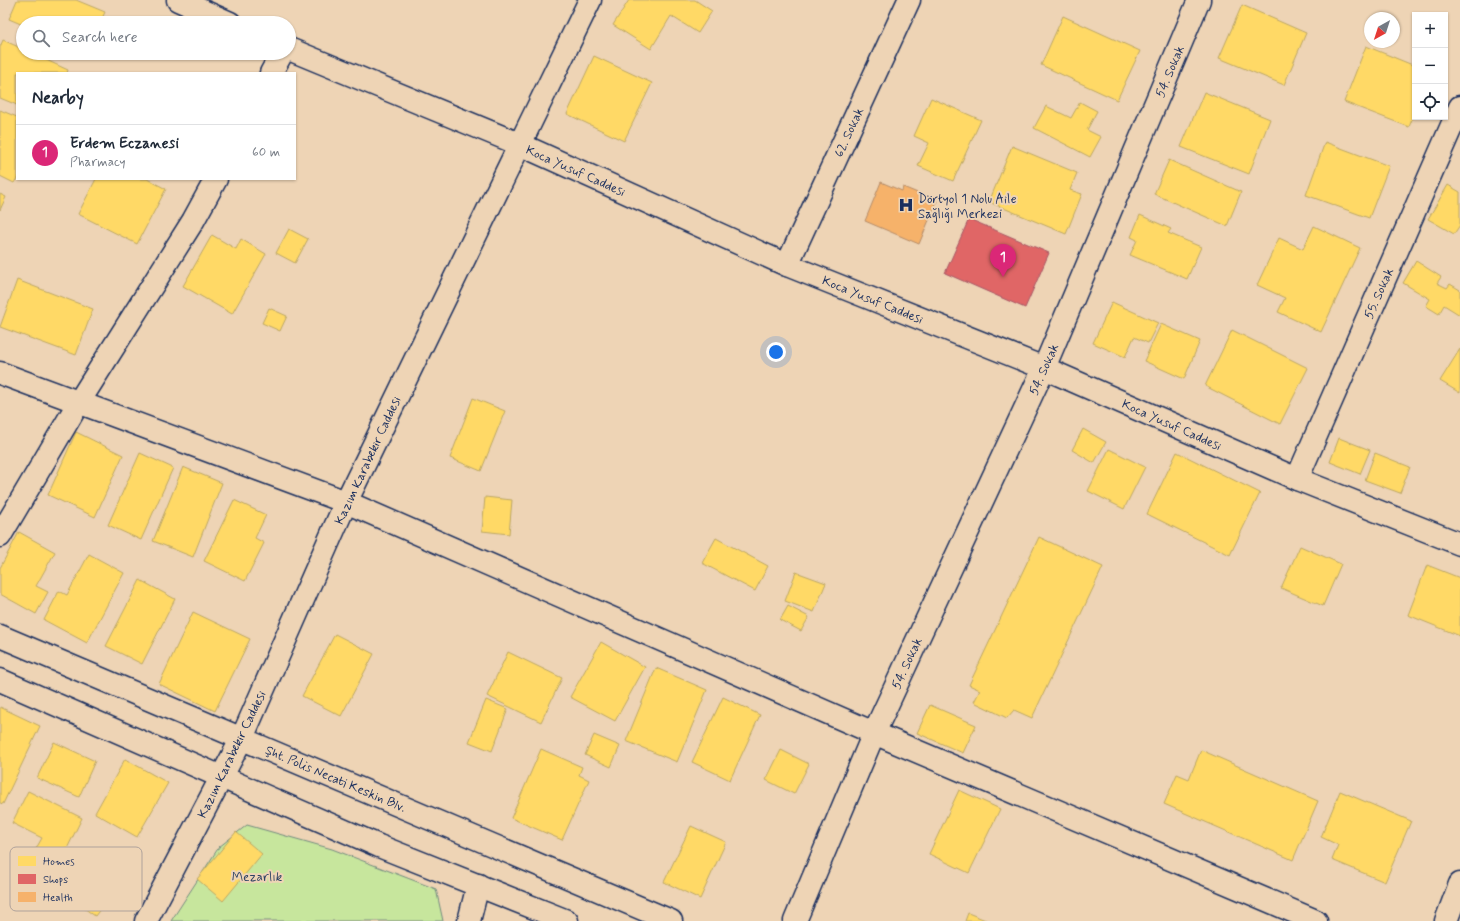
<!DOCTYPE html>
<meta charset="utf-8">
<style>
:root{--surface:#fff;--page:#f6f6f7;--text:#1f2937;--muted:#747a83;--line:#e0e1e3;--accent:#db2777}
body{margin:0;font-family:Mynerve,sans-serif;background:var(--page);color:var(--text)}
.controls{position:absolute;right:12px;top:12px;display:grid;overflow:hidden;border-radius:0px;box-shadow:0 1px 3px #0004}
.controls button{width:36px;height:36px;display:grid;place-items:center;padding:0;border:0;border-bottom:1px solid var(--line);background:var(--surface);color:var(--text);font:20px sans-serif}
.compass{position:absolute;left:1364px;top:12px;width:36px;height:36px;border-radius:50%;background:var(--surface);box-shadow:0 1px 3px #0004;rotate:219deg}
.you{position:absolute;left:776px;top:352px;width:14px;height:14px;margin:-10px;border:3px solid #fff;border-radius:50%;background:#1a73e8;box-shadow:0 0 0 6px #1a73e833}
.badge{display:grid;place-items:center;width:26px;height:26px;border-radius:50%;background:var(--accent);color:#fff;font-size:13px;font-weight:700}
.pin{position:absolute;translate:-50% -33px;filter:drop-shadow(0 1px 2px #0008)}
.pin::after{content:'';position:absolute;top:21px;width:14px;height:12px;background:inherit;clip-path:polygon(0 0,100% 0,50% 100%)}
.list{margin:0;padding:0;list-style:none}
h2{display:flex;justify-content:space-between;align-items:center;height:52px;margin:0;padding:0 16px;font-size:17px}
h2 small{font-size:13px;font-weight:400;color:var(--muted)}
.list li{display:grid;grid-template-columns:26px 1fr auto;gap:12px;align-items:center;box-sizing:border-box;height:56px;padding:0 16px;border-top:1px solid var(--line)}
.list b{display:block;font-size:15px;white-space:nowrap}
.list p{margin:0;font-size:13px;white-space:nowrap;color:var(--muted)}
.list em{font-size:13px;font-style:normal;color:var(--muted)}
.icon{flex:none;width:22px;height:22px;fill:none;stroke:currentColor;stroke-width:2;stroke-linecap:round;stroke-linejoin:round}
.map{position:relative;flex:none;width:1460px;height:921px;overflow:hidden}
.search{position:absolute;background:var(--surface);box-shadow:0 1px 3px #0004;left:16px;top:16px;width:280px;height:44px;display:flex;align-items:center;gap:10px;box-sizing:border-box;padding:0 14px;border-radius:22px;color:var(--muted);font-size:15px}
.panel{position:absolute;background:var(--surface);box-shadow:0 1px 3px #0004;left:16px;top:72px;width:280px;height:108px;border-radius:0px}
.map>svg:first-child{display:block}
</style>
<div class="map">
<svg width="1460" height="921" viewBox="0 0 1460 921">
<rect width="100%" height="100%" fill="#eed4b5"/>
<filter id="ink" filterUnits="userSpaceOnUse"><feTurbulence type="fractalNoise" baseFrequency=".025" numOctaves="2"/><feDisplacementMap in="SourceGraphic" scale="8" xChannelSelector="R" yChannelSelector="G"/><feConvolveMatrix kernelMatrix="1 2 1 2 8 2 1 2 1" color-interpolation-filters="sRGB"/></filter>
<g filter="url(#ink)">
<!-- green -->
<path fill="#c7e69d" stroke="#718a7e" d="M247 825 332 849 436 889 443 921H171L219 847Z"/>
<!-- homes -->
<g fill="#ffd966" stroke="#bba664">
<path d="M17 0H76L105 12 100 23H23V25L9 19Z"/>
<path d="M629 0H695L712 11 698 33 671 16 651 49 613 25Z"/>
<path d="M1242 5 1306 33 1284 85 1219 58Z"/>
<path d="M1063 16 1140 51 1117 100 1041 65Z"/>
<path d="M3 40 23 49V53H31L68 70 67 73H17V105L0 98V47Z"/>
<path d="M1366 46 1415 66V112L1409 127 1344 102Z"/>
<path d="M594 56 652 83 624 141 567 114Z"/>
<path d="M1204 92 1270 119 1249 174 1181 147Z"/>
<path d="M931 98 981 120 953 181 918 166 929 143 914 136Z"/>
<path d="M1080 102 1097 111 1087 130 1101 137 1090 157 1034 128 1046 106 1071 118Z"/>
<path d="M0 110 17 117V178L14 183 0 176Z"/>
<path d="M1325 142 1389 166 1369 218 1306 195Z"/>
<path d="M1012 146 1077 173 1070 190 1082 194 1066 234 989 202Z"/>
<path d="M1169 160 1241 192 1227 226 1154 194Z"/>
<path d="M96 179H147L166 189 137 244 78 214Z"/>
<path d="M1448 185 1460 192V225L1454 234 1428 219Z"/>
<path d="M0 194 6 197 0 210Z"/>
<path d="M1140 215 1171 229 1168 233 1201 247 1187 279 1130 255 1137 240 1131 237Z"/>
<path d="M1314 226 1360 248 1321 332 1278 312 1285 298 1257 285 1279 238 1303 249Z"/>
<path d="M289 229 308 239 295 263 276 253Z"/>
<path d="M212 235 236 249 241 239 266 254 232 314 183 286Z"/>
<path d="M1416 261 1441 277 1437 283 1447 288 1450 284 1460 290V315L1444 305 1439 314 1426 306 1430 299 1403 283Z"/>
<path d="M17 280 93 309 76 355 0 327Z"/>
<path d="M1112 302 1158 323 1148 343 1134 337 1125 357 1093 343Z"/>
<path d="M269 308 287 316 280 331 262 323Z"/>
<path d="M1161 324 1200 341 1184 379 1144 361Z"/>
<path d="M1232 330 1308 368 1280 424 1205 386Z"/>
<path d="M1460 349V393L1440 381Z"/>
<path d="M473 398 505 411 481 471 450 458Z"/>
<path d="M1083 429 1106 442 1094 463 1072 450Z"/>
<path d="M76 432 123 455 95 517 48 495Z"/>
<path d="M1339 438 1370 450 1360 474 1330 462Z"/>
<path d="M1109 449 1145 467 1124 509 1088 491Z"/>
<path d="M1177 452 1260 493 1230 555 1147 514Z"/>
<path d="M140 453 173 468 141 540 108 525Z"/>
<path d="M1375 453 1410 467 1400 493 1365 480Z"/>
<path d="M183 467 222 483 193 557 153 541Z"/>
<path d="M485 497 512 500 509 534 482 531Z"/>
<path d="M234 500 266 515 255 538 264 543 245 581 204 561Z"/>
<path d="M19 532 55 552 36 586 48 592 36 614 0 594V568Z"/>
<path d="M1039 537 1103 567 1032 718 1014 710 1007 718 974 702 980 690 969 685Z"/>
<path d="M716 538 768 566 755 591 702 563Z"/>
<path d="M1300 546 1341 564 1323 606 1281 588Z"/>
<path d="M89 554 124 573 87 643 44 620 59 591 67 595Z"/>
<path d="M1427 565 1460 578V636L1408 615Z"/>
<path d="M796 572 826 583 814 612 785 601Z"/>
<path d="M140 580 175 599 142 664 106 646Z"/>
<path d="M788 606 809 617 801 631 780 620Z"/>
<path d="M193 612 250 639 215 711 159 684Z"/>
<path d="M335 634 374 654 341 716 302 696Z"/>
<path d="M601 642 645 667 615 721 570 697Z"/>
<path d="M508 652 562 678 541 722 487 696Z"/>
<path d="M656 668 707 690 677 762 626 741Z"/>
<path d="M723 697 760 715 730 780 692 762Z"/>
<path d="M486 700 508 709 492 751 469 742Z"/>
<path d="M930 705 976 725 963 753 917 733Z"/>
<path d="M0 707 40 726 3 804 0 803Z"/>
<path d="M594 735 620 746 611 767 585 755Z"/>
<path d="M54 742 95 761 79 797 37 778Z"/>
<path d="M541 749 582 767 579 775 589 780 562 840 511 818Z"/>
<path d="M781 750 809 764 794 794 766 780Z"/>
<path d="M1201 750 1318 801 1293 860 1164 804 1177 774 1189 779Z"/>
<path d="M125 759 168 783 137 837 95 813Z"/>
<path d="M959 790 1000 809 969 873 929 854Z"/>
<path d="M28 791 82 818 59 865 34 852 42 838 12 823Z"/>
<path d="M1340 791 1411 821 1385 882 1332 860 1338 845 1321 837Z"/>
<path d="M691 826 726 842 700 899 664 882Z"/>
<path d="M236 832 262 854 223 901 197 879Z"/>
<path d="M86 891 104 904 95 916 77 903Z"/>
<path d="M968 913 988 921H965Z"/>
</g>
<!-- shops -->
<path fill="#e06666" stroke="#a55664" d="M969 219 1049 253 1025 308 945 273Z"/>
<!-- health -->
<path fill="#f6b26b" stroke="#b48b67" d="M881 182 902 191 903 187 937 201 919 244 865 221Z"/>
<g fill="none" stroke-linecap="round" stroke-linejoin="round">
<!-- minor casing -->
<g stroke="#1b2f5e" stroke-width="25">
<g id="minor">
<path d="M178 0 230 23"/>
<path d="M289 49 519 144 787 265 1044 368 1297 479 1460 544"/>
<path d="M271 73 282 53"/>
<path d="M787 265 909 0"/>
<path d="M0 373 346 502 874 733 1316 921"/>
<path d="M1297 479 1460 107"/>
<path d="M0 536 79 402 193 221 216 179"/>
<path d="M146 921 242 738 346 502 590 0"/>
<path d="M469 921 478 885"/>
<path d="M795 921 874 733 1044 368 1199 0"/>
<path d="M1446 921 1460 884"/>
</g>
</g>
<!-- tertiary casing -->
<g stroke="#1b2f5e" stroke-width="25">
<g id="tertiary">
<path d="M0 636 671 921"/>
<path d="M0 680 379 846 567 921"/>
</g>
</g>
<!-- minor -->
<use href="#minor" stroke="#eed4b5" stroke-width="22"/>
<!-- tertiary -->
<use href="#tertiary" stroke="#eed4b5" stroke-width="22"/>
</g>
</g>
<!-- icons -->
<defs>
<g id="hospital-bare" transform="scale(1.2)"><path d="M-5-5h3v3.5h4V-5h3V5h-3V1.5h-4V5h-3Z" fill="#1b2f5e" stroke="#eed4b5" stroke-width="2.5" paint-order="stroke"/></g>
</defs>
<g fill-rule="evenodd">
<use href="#hospital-bare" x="906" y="205"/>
</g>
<g text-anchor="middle" stroke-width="4" stroke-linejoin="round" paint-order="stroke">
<!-- street labels -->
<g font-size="13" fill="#1b2f5e" stroke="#eed4b5">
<text transform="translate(1169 71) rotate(-67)" y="5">54. Sokak</text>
<text transform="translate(848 132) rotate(-65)" y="5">62. Sokak</text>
<text transform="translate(576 170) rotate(24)" y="5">Koca Yusuf Caddesi</text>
<text transform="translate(1378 293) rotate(-66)" y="5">55. Sokak</text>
<text transform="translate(873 299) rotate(22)" y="5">Koca Yusuf Caddesi</text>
<text transform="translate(1043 369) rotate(-66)" y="5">54. Sokak</text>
<text transform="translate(1172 424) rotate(24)" y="5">Koca Yusuf Caddesi</text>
<text transform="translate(367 460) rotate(-65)" y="5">Kazım Karabekir Caddesi</text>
<text transform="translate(906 663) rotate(-65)" y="5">54. Sokak</text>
<text transform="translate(231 754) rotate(-64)" y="5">Kazım Karabekir Caddesi</text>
<text transform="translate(336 778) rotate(23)" y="5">Şht. Polis Necati Keskin Blv.</text>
</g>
<!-- poi labels -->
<g font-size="13" fill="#1b2f5e" stroke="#eed4b5" text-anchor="start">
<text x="918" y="203">Dörtyol 1 Nolu Aile<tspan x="918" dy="15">Sağlığı Merkezi</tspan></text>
</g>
<!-- park labels -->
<g font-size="13" fill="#2c4164" stroke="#eed4b5">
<text x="257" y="881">Mezarlık</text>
</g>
</g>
<!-- legend -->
<rect x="10" y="847" width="132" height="64" rx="6" fill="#eed4b5" stroke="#afa29b" stroke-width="1"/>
<rect x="18" y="856" width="18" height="10" fill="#ffd966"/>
<rect x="18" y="874" width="18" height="10" fill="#e06666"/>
<rect x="18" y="892" width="18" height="10" fill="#f6b26b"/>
<g font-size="11" fill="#1b2f5e">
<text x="43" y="865">Homes</text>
<text x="43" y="883">Shops</text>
<text x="43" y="901">Health</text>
</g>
</svg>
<div class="controls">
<button>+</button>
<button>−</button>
<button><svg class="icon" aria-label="locate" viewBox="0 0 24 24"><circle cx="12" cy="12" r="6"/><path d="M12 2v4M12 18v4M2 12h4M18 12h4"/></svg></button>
</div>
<svg class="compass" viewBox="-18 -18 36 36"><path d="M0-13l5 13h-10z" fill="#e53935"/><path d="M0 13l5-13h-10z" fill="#747a83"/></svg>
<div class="you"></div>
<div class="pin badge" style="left:1003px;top:277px">1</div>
<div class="search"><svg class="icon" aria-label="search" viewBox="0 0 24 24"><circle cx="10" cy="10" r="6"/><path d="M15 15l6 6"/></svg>Search here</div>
<section class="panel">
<h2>Nearby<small></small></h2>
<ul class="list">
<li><span class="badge">1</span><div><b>Erdem Eczanesi</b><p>Pharmacy</p></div><em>60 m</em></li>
</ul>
</section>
</div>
